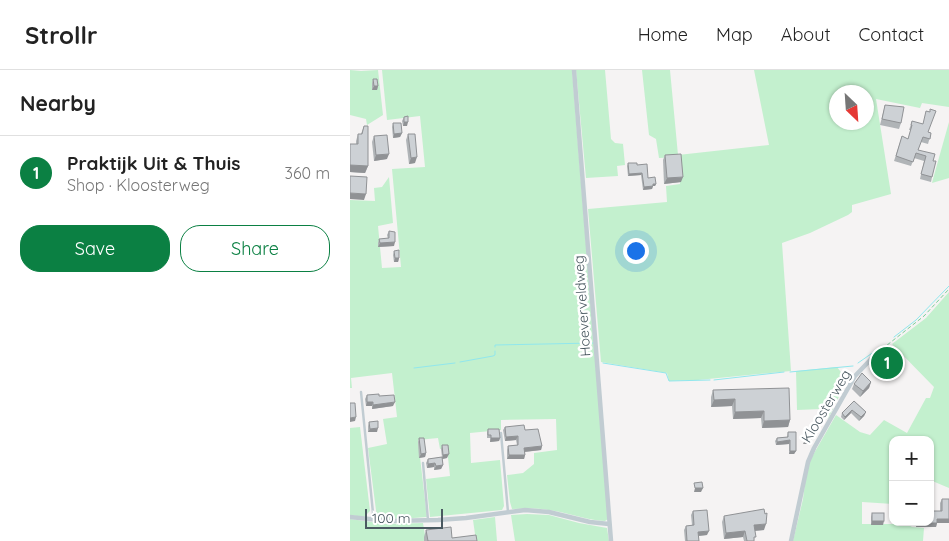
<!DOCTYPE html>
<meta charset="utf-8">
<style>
:root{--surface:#fff;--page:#f6f6f6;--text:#222;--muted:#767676;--line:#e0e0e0;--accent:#0b8043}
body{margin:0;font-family:Quicksand,sans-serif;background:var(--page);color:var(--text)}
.controls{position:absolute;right:15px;bottom:15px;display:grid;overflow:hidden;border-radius:10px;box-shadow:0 1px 4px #0004}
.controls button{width:45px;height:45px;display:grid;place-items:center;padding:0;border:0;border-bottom:1px solid var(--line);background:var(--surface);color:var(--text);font:25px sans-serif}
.compass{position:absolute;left:479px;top:15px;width:45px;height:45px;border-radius:50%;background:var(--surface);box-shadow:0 1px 4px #0004;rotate:155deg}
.scale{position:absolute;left:15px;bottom:12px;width:78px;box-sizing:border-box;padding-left:5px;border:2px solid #4a5961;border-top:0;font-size:14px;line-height:18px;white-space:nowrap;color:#4a5961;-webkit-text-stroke:4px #fff;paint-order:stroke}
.you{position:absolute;left:285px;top:180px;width:18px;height:18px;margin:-12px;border:4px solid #fff;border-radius:50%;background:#1a73e8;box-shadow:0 0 0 8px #1a73e833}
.badge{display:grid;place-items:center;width:32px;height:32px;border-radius:50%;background:var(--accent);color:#fff;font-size:16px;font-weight:700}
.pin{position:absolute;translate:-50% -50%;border:2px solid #fff;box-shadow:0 1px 5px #0006}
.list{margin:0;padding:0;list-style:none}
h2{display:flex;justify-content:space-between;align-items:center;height:65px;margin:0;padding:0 20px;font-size:21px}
h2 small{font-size:16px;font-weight:400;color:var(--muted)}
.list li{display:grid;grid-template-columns:32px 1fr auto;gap:15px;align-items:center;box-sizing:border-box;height:75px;padding:0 20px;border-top:1px solid var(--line)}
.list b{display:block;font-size:19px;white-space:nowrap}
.list p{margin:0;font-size:16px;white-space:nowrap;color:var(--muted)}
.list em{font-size:16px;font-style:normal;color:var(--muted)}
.actions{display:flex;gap:10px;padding:15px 20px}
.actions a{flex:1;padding:11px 0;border:1px solid var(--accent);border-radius:20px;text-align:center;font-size:18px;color:var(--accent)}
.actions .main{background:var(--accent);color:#fff}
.map{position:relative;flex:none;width:599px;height:471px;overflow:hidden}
header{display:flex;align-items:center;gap:30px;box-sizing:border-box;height:70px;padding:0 25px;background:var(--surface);border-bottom:1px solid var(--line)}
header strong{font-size:24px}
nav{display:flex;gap:28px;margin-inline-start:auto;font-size:18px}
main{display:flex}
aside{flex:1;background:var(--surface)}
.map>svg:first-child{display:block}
</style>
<header>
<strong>Strollr</strong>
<nav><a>Home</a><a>Map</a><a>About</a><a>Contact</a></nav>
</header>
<main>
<aside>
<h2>Nearby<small></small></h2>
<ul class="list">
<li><span class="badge">1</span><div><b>Praktijk Uit &amp; Thuis</b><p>Shop · Kloosterweg</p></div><em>360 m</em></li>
</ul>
<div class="actions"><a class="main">Save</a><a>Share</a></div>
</aside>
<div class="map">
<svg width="599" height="471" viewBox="0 0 599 471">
<rect width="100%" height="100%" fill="#f5f3f3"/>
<!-- green -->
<g fill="#c3f0ce" fill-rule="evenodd">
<path d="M0 0 11 1 28 0 33 45 17 55 16 49 0 45Z"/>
<path d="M32 0H222L258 449 255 451C237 450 222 444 205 441 191 438 176 438 162 439L160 432 157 405 173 403 184 394V383L207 380 206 349 151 350V360L120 363 121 393 150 390 154 436 152 440 80 447 76 409 100 406 97 378 90 379 88 368 68 370 77 447 50 449 27 448 18 378 37 374 33 349 47 347 42 303 1 308 2 318H0V130L25 131 24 118 32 117 39 107 43 153 28 156 32 198 51 197 42 99 75 97 70 46 37 50Z"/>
<path d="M226 0H255L261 69 265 73 274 74H273L275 95 267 96 268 106 236 108Z"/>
<path d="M292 0H320L328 85 419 75 404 0H599V37L572 33 570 38 526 29 541 124 502 135V142L498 145 460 163 432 173 441 301 348 310 319 311 317 303 251 292 238 139 317 132 316 116 330 114 329 87 309 88 306 69 299 65ZM487 22H516V52H487Z"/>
<path d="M599 52V108L582 113 583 109Z"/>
<path d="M599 222V418L580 410V370H543V434L512 432V454H557L562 457 574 458 573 471H443L453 429 457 397 463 385 486 345 510 362 520 365 534 350 557 363 576 328H580L584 317 542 274 576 248Z"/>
<path d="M487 297 497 310 478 349 471 339 447 340 446 301Z"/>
<path d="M10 357 20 441 14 447 0 445V358Z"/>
<path d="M177 444 199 445 229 453 257 458 259 471H165L161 445Z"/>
<path d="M145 447 147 471H126L123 450Z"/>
<path d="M0 449 36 454 73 453 76 471H0Z"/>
</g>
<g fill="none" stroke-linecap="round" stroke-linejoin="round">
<!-- stream -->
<g stroke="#91e7ed" stroke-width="1">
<path d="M544 267 566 250 599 216"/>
<path d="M145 277V275L244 273"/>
<path d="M110 292 143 286 145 285V281"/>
<path d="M253 293 316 303 319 311 360 310"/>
<path d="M508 293 528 279"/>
<path d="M64 298 105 293"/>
<path d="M440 302 503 296"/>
<path d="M364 310 434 302"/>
</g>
<!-- path -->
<path stroke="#7bcf99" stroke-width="1" stroke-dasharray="4 2.5" stroke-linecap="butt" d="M527 283 574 246 599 219"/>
<!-- lane -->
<g stroke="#c1ccd2" stroke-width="2.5">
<path d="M11 322 23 443 21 449"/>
<path d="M151 363 158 442"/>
<path d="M73 393 78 450"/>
</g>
<!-- street -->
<g stroke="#c1ccd2" stroke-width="4.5">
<path d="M224 0 261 471"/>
<path d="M0 447 38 451 88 450 116 448 175 440 199 442 240 452 259 454"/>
<path d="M441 471 458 392 464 378 505 306 523 287"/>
</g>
</g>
<!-- wall -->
<g fill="#b0b4b7">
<path d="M23 9 28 16 27 20H22V13Z"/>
<path d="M535 35 551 53 549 59 530 55Z"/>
<path d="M54 47 57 56H53L52 51Z"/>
<path d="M562 51 578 62 581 63 578 74 571 72 568 80 583 91 582 107 581 112 570 109 574 91 564 88 561 96 544 91 552 66 558 69 561 60H559Z"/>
<path d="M43 53 52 63 50 67 43 68 42 57Z"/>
<path d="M14 56 18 96 15 103 0 102V74H6V71L8 64H11Z"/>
<path d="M58 64 65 93 59 94 56 70Z"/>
<path d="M24 66 37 89 24 91 22 72Z"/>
<path d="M315 85 331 112 314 114 313 90Z"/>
<path d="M278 93 287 95 298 108 306 114 305 116H303L302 119 293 120 291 105 278 106 277 96Z"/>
<path d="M39 161 44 176 28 177V173L29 169H38L37 165Z"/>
<path d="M44 181 49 188 48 192H44L43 185Z"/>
<path d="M532 289 541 294 537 298 531 293Z"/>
<path d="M521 312 519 318 510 327 502 319 504 314Z"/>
<path d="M363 320 440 350 438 357 412 358 411 348 383 349 382 336 361 337V327Z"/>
<path d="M17 325 29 326 43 336 22 339V336H16L15 329Z"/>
<path d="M504 331 516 342 514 346 509 351 501 343 494 350 491 347 492 343Z"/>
<path d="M19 352 27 362H18V356Z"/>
<path d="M155 357 175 360 192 376 191 380 175 382V385L174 389H157V380L158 376 167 375 166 370 155 371 153 360Z"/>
<path d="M138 359 150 368 149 371 140 372V368H137V362Z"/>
<path d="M438 362 446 381 444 384H439V374L426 375 425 371 427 368 437 367Z"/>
<path d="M69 368 76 383 75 387 69 388 68 372Z"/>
<path d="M92 375 97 388 92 389 93 395 91 399 84 400V397L77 398 76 393 78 389 92 387 91 379Z"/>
<path d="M592 429H599V453H587L586 457H566V452H580L590 441V433Z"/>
<path d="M343 441 357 465 349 466V471H335L334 460 336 456 342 455 341 445Z"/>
<path d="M522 443 533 455H521V447Z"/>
<path d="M374 446 414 460 405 461 404 471H394L393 467 374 469 372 452Z"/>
<path d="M76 460 102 468 127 471H74V467Z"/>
</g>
<!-- shaded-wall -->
<g fill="#909295">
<path d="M24 16H28L27 20H22Z"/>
<path d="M54 52H58L57 56H53Z"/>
<path d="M52 63 50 67 43 68 44 64Z"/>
<path d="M39 84 37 89 24 91 26 85Z"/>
<path d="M67 87 65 93 59 94 61 88Z"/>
<path d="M0 95 18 96 15 103 0 102Z"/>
<path d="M292 103 291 105 278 106 279 104Z"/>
<path d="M333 107 331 112 314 114 317 108Z"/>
<path d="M303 114H306L305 116H303L302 119 293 120 294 117Z"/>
<path d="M0 123 16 124 14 130 0 129Z"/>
<path d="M45 172 44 176 28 177 30 173Z"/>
<path d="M45 188H49L48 192H44Z"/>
<path d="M542 290 541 294 537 298 538 295Z"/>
<path d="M521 312 519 318 510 327 513 321Z"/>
<path d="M385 329 382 336 361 337 364 330Z"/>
<path d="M17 332H23L22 336H16Z"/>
<path d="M45 332 43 336 22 339 23 335Z"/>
<path d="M502 340 501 343 494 350 495 347Z"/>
<path d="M414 341 411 348 383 349 385 342Z"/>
<path d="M516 342 514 346 509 351 511 347Z"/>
<path d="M6 347 5 351 0 352V348Z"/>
<path d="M440 350 438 357 412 358 414 351Z"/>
<path d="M28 358 27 362H18L20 359Z"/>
<path d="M168 366 166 370 155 371 156 367Z"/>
<path d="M141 368H150L149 371 140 372Z"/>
<path d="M440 370 439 374 426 375 427 372Z"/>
<path d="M455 370H461L460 374H453Z"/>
<path d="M192 376 191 380 173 382 174 378Z"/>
<path d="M440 381H446L444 384H439Z"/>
<path d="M76 383 75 387 69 388 71 384Z"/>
<path d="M99 384 97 388 92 389 93 385Z"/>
<path d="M159 385H175L174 389H157Z"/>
<path d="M85 393 84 397 77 398 78 394Z"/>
<path d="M93 395 91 399 84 400 86 396Z"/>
<path d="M345 418H353L351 422H344Z"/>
<path d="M587 449H599V453H587L586 457H566L568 453Z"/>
<path d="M522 451H534L533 455H521Z"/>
<path d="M416 454 414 460 402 461 404 455Z"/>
<path d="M359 461 357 465 347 466 348 462Z"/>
<path d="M395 461 393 467 374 469 376 463Z"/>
</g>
<!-- building -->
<g fill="#cdd1d5" stroke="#909295">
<path d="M23 9H27L28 16H24Z"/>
<path d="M535 35 554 37 551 53 532 49Z"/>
<path d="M580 39 586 41 578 62 581 63 580 69 573 67 568 80 585 84 583 91H586L582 107 571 104 576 86 566 83 563 92 546 86 552 66 558 69 562 55H561L562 51 573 54 576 41 580 42Z"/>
<path d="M58 46V52H54V47Z"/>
<path d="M43 53H51L52 63 44 64Z"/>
<path d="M14 56H18V96L0 95V74H8V64H12Z"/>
<path d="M58 64H65L67 87 61 88Z"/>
<path d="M37 65 39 84 26 85 24 66Z"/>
<path d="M331 84 333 107 317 108 315 85Z"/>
<path d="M278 93H287V95L297 94 298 108 305 107 306 114H303V116L294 117 292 103 279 104Z"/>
<path d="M0 106 17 107 16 124 0 123Z"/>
<path d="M39 161 45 162V172L30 173 29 169 39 168Z"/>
<path d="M49 180V188H45L44 181Z"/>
<path d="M536 285 542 290 538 295 532 289Z"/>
<path d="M512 303 521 312 513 321 504 314Z"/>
<path d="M439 318 440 350 414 351V341L385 342V329L364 330 363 320Z"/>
<path d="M29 324V326L44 325 45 332 23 335V332H17V325Z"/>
<path d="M504 331 516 342 511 347 502 340 495 347 492 343Z"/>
<path d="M0 333H5L6 347 0 348Z"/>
<path d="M28 351V358L20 359 19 352Z"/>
<path d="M174 355 175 360 188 359 192 376 174 378 175 385H159L158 376 168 375V366L156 367 155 357Z"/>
<path d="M138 359H149L150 368H141V365H138Z"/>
<path d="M438 362H446V381H440V370L427 372V368L438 367Z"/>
<path d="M454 363 461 364V370H455Z"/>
<path d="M69 368H74L76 383 71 384Z"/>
<path d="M92 375H98L99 384 93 385Z"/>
<path d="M92 387 93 395 86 396 85 393 78 394V389Z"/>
<path d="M352 412 353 418H345L344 413Z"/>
<path d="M592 429H599V449H587V453H568L580 452V441H592Z"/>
<path d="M414 439 415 444 417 443 416 454 404 455 406 467H404V471H397L395 461 376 463 374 446Z"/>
<path d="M357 440 359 461 348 462 349 471H337L336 456 344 455 343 441Z"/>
<rect x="522" y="443" width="12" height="8"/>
<path d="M101 457 102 468 126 465 127 471H78L76 460Z"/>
</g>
<g text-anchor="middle" stroke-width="5" stroke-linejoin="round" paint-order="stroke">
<!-- street labels -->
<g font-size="14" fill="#4a5961" stroke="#fff">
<text transform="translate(232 236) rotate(-94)" y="5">Hoeverveldweg</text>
<text transform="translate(476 336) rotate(-59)" y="5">Kloosterweg</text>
</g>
</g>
</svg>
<div class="controls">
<button>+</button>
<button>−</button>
</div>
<svg class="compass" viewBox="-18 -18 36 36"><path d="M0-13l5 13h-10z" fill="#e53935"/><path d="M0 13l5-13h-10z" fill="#767676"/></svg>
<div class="scale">100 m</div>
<div class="you"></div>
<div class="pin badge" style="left:537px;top:293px">1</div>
</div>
</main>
